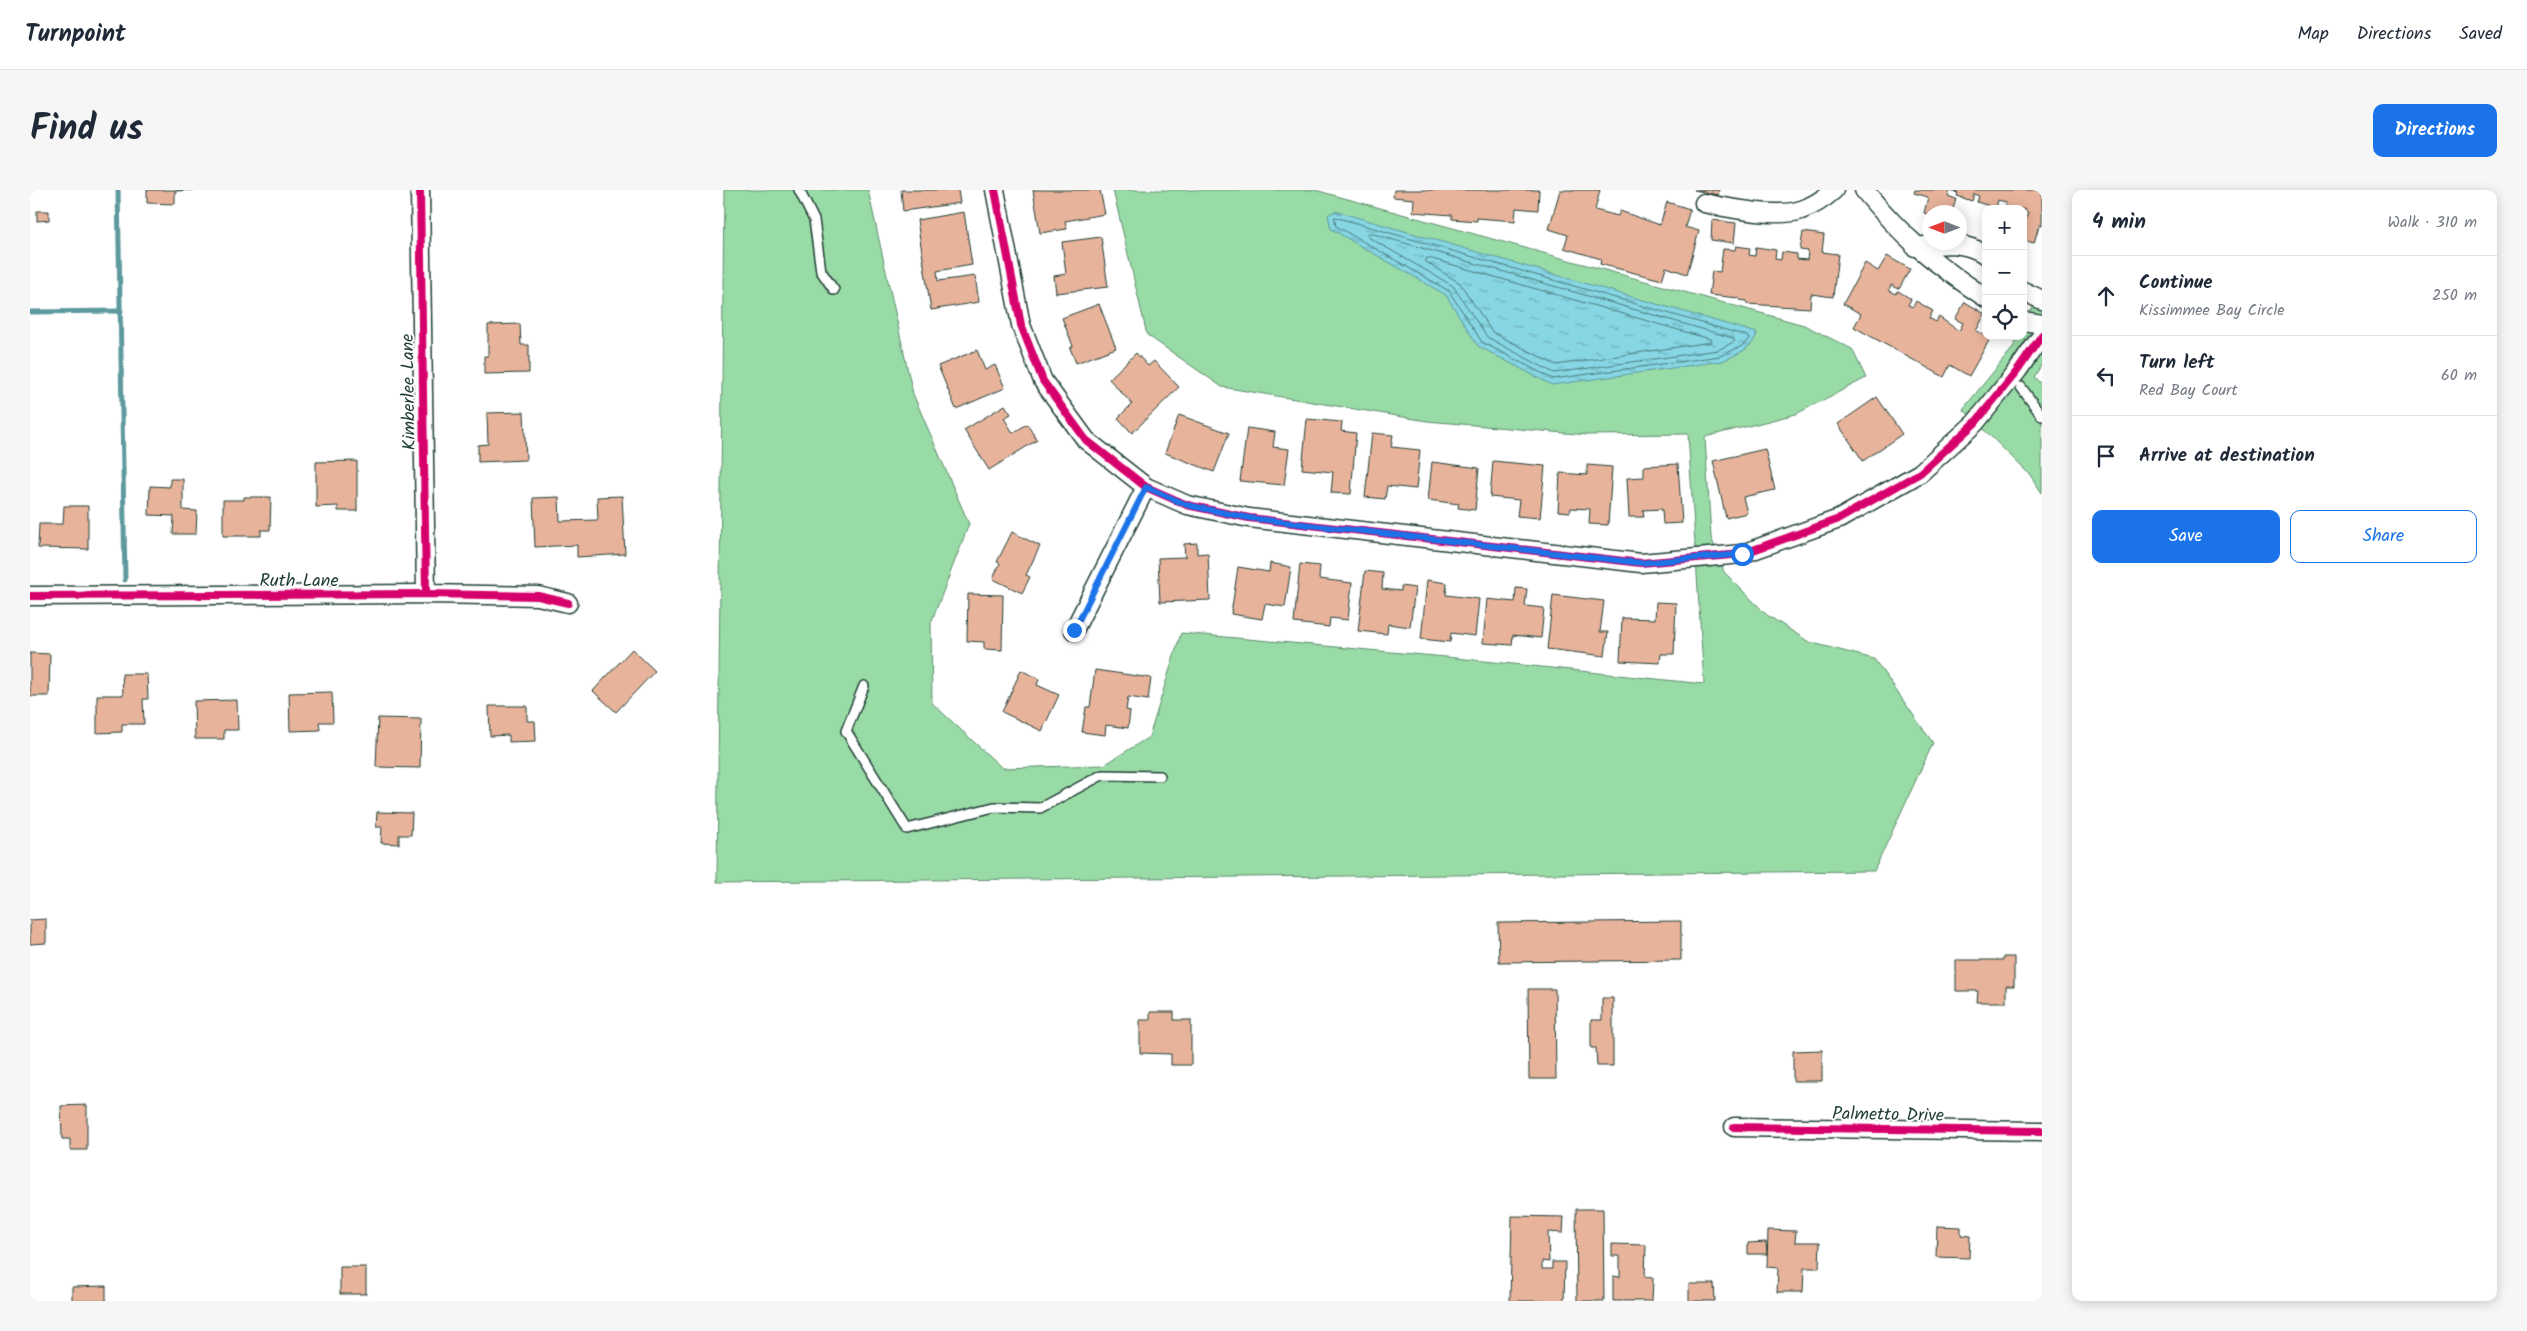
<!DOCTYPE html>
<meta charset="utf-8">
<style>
:root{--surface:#fff;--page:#f6f6f7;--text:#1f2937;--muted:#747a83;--line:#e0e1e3;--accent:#1a73e8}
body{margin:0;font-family:Kalam,sans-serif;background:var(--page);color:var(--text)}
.controls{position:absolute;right:15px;top:15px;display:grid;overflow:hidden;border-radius:10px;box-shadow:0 2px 12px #0003}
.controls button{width:45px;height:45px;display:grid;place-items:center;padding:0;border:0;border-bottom:1px solid var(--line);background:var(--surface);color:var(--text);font:25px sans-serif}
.compass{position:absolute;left:1892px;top:15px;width:45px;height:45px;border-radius:50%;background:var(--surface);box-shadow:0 2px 12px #0003;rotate:270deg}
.stop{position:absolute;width:15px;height:15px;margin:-11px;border:4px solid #1a73e8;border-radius:50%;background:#fff}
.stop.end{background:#1a73e8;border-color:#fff;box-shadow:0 1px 5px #0008}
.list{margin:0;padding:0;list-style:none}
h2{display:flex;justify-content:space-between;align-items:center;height:65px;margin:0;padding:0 20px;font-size:21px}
h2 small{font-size:16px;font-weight:400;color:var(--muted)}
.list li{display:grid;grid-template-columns:32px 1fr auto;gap:15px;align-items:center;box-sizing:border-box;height:80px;padding:0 20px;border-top:1px solid var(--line)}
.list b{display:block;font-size:19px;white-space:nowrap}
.list p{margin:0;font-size:16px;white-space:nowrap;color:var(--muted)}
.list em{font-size:16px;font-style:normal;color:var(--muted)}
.actions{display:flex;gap:10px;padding:15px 20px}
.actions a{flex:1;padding:11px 0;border:1px solid var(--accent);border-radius:10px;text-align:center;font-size:18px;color:var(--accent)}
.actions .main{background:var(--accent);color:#fff}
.icon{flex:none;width:28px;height:28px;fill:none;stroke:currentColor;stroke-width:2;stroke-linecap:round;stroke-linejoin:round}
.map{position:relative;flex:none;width:2012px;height:1111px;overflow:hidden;border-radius:10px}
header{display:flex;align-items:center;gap:30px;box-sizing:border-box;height:70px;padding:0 25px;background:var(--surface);border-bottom:1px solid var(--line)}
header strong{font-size:24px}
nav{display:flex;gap:28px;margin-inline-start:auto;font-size:18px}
.intro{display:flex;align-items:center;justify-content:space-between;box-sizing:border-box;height:120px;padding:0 30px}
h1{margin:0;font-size:35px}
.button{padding:12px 22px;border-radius:10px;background:var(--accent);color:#fff;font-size:18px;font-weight:700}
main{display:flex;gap:30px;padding:0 30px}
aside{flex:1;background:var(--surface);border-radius:10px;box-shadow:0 2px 12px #0003}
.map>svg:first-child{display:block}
</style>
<header>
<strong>Turnpoint</strong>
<nav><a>Map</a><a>Directions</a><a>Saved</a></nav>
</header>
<div class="intro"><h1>Find us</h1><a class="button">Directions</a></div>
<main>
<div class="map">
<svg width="2012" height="1111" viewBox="0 0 2012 1111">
<defs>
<pattern id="water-ripples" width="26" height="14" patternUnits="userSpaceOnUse" patternTransform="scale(1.25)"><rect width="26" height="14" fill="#87d6e4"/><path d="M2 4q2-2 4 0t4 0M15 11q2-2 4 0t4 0" fill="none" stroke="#6eafba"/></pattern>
</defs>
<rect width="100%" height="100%" fill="#fff"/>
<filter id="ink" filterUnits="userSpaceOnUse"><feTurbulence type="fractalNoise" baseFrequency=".02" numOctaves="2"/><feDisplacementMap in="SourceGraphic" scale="10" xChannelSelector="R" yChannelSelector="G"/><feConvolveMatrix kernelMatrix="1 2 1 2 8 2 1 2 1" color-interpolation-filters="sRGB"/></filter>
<g filter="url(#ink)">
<!-- grass -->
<g fill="#99dba6" stroke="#5c8c6d">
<path d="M694 0H838L883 204 939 334 901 433 902 513 972 578 1074 575 1119 547 1151 443 1416 467 1674 494 1658 244 1558 245 1397 231 1192 197 1117 145 1083 0H1285L1774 135 1822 159 1836 188 1766 224 1675 247 1681 347 1694 382 1737 425 1779 452 1844 469 1903 553 1844 681 687 692Z"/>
<path d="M2012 100V174L2004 187 2012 195V303L2000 285 1933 219 1982 159 1989 146H1993V137Z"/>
</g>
<!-- water -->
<path fill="url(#water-ripples)" stroke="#5d999e" d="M1305 21 1727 143C1723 159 1706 165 1692 171L1522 195 1448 156 1416 105 1301 39 1298 25Z"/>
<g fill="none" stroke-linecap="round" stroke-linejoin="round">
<!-- shore -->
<g stroke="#497a7a" stroke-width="1">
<path d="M1305 27 1717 146 1719 149 1712 156 1690 166 1523 189 1452 152 1419 101 1306 36Z"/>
<path d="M1340 43 1703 148 1705 151 1688 160 1524 183 1457 147 1423 96 1338 47 1337 44Z"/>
<path d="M1399 68 1680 149 1681 152 1526 175 1462 142 1430 93 1396 72V69Z"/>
</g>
<!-- stream -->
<g stroke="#5d999e" stroke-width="5">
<path d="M88 0 95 390"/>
<path d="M0 122 91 121"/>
</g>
</g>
<!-- building -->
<g fill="#e8b39b" stroke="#1f3d34">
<path d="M117 0H163L145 1V14L117 13Z"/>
<path d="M871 0H928L930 13 873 21Z"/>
<path d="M1003 0H1070L1075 24 1035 31 1037 39 1010 43Z"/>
<path d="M1364 0H1509L1508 20 1486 18 1485 31 1447 28V31L1422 29V25L1383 22 1384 9 1363 7Z"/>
<path d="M1530 0H1570L1565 20 1588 26 1590 21 1630 35 1637 12 1660 19 1655 37 1669 41 1657 84 1636 77 1632 90 1570 74 1571 69 1534 58 1538 45 1519 39Z"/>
<path d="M1664 0H1689L1688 5Z"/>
<path d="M1885 0H2012V35H2009L2004 53 1993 50V30H1995L1998 22 1993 19 1974 18 1976 12 1968 10 1966 18 1947 12 1949 6 1944 4 1942 11 1927 6 1928 3 1920 1 1918 6 1926 9 1922 22H1900V25L1894 23 1898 7 1884 3Z"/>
<path d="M7 21H19V30L7 31Z"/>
<path d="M934 22 942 75 907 81 908 91 945 86 949 112 901 120 887 30Z"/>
<path d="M1682 30 1706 33 1704 53 1681 50Z"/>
<path d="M1773 42 1794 45 1792 62 1808 64 1803 107 1781 104 1780 118 1717 114V111L1709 110V108L1679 105 1682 81 1690 82 1693 59 1705 60 1706 56 1720 58 1719 65 1725 66 1726 57 1746 60 1745 69 1751 70 1752 62 1767 64V69L1777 70 1778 61 1770 60Z"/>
<path d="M1071 47 1078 97 1026 103 1024 86 1036 84 1032 52Z"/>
<path d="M1857 66 1880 79 1869 99 1861 95 1859 100 1866 104 1868 101 1881 109 1878 115 1883 117 1886 111 1903 121 1899 128 1906 132 1909 127 1929 141 1933 133 1925 129 1935 112 1955 124 1946 141 1961 147 1939 186 1920 175 1914 187 1824 137 1831 124 1813 114 1835 73 1848 81Z"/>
<path d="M1069 114 1086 158 1046 173 1040 158 1043 156 1032 128Z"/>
<path d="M490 134 491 155H499V183L454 184V166H458V135Z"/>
<path d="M947 160 955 180 965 175 975 198 926 219 908 176Z"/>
<path d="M1106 163 1118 176 1124 171 1149 197 1102 243 1088 228 1102 214 1079 189Z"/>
<path d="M1847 207 1872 244 1833 271 1808 234Z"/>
<path d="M975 215 981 224 974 228 983 243 997 234 1007 250 959 280 934 240Z"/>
<path d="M494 222 496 270 448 272V255L458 254 457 223Z"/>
<path d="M1149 225 1199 243 1184 282 1135 263Z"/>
<path d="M1277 229 1312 232 1311 241 1326 243 1321 304 1301 303 1303 282 1272 279Z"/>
<path d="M1217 238 1245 242 1243 257 1259 259 1254 295 1210 291Z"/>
<path d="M1342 243 1363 245 1361 257 1390 260 1386 299 1357 296 1355 309 1335 307Z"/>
<path d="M1735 259 1745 300 1713 307 1717 323 1696 328 1683 271Z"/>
<path d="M327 271V321H308V316L286 317V272Z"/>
<path d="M1463 271 1515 276 1510 328 1487 326 1489 310 1460 307Z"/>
<path d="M1402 272 1449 278 1445 320 1428 318 1429 314 1398 310Z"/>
<path d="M1648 274 1652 333 1633 334 1632 319 1613 320 1614 327H1599L1597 288 1614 287V276Z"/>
<path d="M1557 275 1582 277 1578 335 1559 334 1560 319 1541 318 1540 322 1528 321 1530 283 1557 285Z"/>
<path d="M140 289H153V320L167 321 166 344H143L144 326 119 325 120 296 140 297Z"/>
<path d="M592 306 595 364 547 367V355L505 357 503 308 529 307 530 331 568 330 567 307Z"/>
<path d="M214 307H241L240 340H231V346H193V310H214Z"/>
<path d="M34 316H58V359L8 358 9 334H33Z"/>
<path d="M982 342 1010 356 996 385 1000 387 992 403 963 389 970 373 967 372Z"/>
<path d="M1167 353V364L1178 363 1180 410 1130 412 1128 368 1155 367 1154 354Z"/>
<path d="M1240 373 1261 377 1255 417 1235 414 1232 429 1201 424 1208 377 1239 382Z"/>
<path d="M1270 374 1290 376 1289 389 1322 393 1318 430 1300 428 1299 437 1264 433Z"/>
<path d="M1335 381 1353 383 1352 399 1371 401V396L1385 398 1380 437 1358 434 1357 444 1328 441Z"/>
<path d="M1397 390 1417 393 1416 405 1449 409 1445 446 1421 443 1420 452 1391 449Z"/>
<path d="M1486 398 1497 399 1495 416 1514 418 1511 448 1483 445 1482 455 1453 453 1457 409 1485 412Z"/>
<path d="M938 404 973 405 972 460 954 459V452L937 451Z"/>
<path d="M1523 405 1574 411 1570 442H1578L1575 466 1517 459Z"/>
<path d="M1626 412 1646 413 1644 464H1631L1630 473 1590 471 1592 428 1625 429Z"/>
<path d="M602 459 625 481 586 522 563 501Z"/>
<path d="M0 463 20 464 19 506H0Z"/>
<path d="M991 480 1009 489 1007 495 1029 505 1012 541 972 522Z"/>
<path d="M1065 480 1121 488 1118 510 1098 507 1096 520 1100 521 1098 538 1076 535 1075 545 1052 542 1056 517H1060Z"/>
<path d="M92 484H117L118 509H113L114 534H92V542L67 543V505H93Z"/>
<path d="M302 502 303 532H289L290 540 260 541 259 503Z"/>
<path d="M207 510 208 540H194V549H165L164 511Z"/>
<path d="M459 516H497V531H505L506 551 479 552V545L460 546Z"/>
<path d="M348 528 391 529 390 578 346 577Z"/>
<path d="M347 622 382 623 381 645H369V654L351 653 352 637H346Z"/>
<path d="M16 729V753L0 754V730Z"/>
<path d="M1651 731V770L1469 772 1468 733Z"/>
<path d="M1973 767H1984V796H1976V812H1947L1948 801H1926V770H1973Z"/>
<path d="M1498 799H1525L1526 889H1499Z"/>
<path d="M1572 808H1583V876H1567L1566 858H1561V830H1572Z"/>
<path d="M1120 822H1144V830H1161V875H1141V864L1110 863V830H1120Z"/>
<path d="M1792 860V891H1763V861Z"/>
<path d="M57 915V960H40V949H32L31 916Z"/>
<path d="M1546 1019H1573L1574 1111H1547Z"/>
<path d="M1482 1026 1534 1027 1533 1043 1518 1042 1519 1072 1512 1071V1079H1522V1072H1535L1534 1111H1480Z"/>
<path d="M1907 1036 1931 1037V1045L1940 1046 1939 1068 1906 1067Z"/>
<path d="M1738 1040 1766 1041 1765 1052H1790L1789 1078H1774L1773 1102H1747L1748 1078 1737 1077Z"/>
<path d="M1736 1052 1737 1064H1718V1053Z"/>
<path d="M1582 1054 1616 1055 1615 1087 1623 1088 1622 1111H1583V1086L1590 1087V1066H1582Z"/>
<rect x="310" y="1077" width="26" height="27"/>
<path d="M1659 1094H1684L1685 1111H1659Z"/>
<path d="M76 1096V1111H42V1097Z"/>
</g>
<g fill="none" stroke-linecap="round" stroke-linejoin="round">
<!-- service casing -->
<g stroke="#1f3d34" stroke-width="12">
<g id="service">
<path d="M769 0 784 30 791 81 804 100"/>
<path d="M1991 197 2012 226"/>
<path d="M834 496 816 541 877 639 964 617 1010 618 1072 585 1130 586"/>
</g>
</g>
<!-- minor casing -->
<g stroke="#1f3d34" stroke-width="21">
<g id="minor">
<path d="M390 0 396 404"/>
<path d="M965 0 991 135 1013 191 1056 250 1116 297 1157 315 1219 328 1611 373 1712 364 1809 329 1890 283 1945 233 1988 180 2012 145"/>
<path d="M1834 0C1872 47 1906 75 1956 108"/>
<path d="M1674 13C1697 18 1750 28 1771 20 1783 16 1795 8 1804 0"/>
<path d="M1885 57C1911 54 1933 50 1956 65"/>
<path d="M1993 101 2012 110"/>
<path d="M1993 131 2012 134"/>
<path d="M0 406 396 404 508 406 538 413"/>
<path d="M1044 440 1116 297"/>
<path d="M1704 937 2012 941"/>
</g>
</g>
<!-- service -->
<use href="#service" stroke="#fff" stroke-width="9"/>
<!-- minor -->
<use href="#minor" stroke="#fff" stroke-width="18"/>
<!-- cycleway casing -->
<g stroke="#fff" stroke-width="11">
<g id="cycleway">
<path d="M390 0 396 404"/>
<path d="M965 0 991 135 1013 191 1056 250 1116 297 1157 315 1219 328 1611 373 1712 364 1809 329 1890 283 1945 233 1988 180 2012 145"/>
<path d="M0 406 396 404 508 406 538 413"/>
<path d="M1704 937 2012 941"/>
</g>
</g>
<!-- cycleway -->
<use href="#cycleway" stroke="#d6006c" stroke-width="8"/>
</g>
</g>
<g fill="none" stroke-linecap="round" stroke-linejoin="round" filter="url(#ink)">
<!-- route -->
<path stroke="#1a73e8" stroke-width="6" d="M1044 440 1116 297 1157 315 1219 328 1611 373 1712 364"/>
</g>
<g text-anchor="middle" stroke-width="4" stroke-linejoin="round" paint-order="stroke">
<!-- street labels -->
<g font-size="18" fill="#1f3d34" stroke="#fff">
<text transform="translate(378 202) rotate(-91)" y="6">Kimberlee Lane</text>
<text x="269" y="396">Ruth Lane</text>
<text transform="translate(1858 924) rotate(1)" y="6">Palmetto Drive</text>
</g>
</g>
</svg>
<div class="controls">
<button>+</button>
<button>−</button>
<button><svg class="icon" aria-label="locate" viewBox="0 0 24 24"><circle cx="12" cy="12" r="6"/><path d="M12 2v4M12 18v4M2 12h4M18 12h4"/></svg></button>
</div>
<svg class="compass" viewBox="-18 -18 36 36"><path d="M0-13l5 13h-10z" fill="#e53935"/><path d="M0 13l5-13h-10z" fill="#747a83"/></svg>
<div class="stop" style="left:1712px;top:364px"></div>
<div class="stop end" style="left:1044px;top:440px"></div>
</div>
<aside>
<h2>4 min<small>Walk · 310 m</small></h2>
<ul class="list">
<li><svg class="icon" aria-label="ahead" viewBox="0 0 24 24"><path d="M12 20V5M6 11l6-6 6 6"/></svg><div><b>Continue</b><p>Kissimmee Bay Circle</p></div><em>250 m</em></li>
<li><svg class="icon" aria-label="left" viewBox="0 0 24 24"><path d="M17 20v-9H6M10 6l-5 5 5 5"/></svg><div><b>Turn left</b><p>Red Bay Court</p></div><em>60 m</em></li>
<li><svg class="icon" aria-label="arrive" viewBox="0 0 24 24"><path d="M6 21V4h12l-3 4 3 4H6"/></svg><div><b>Arrive at destination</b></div></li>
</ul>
<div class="actions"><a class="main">Save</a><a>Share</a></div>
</aside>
</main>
